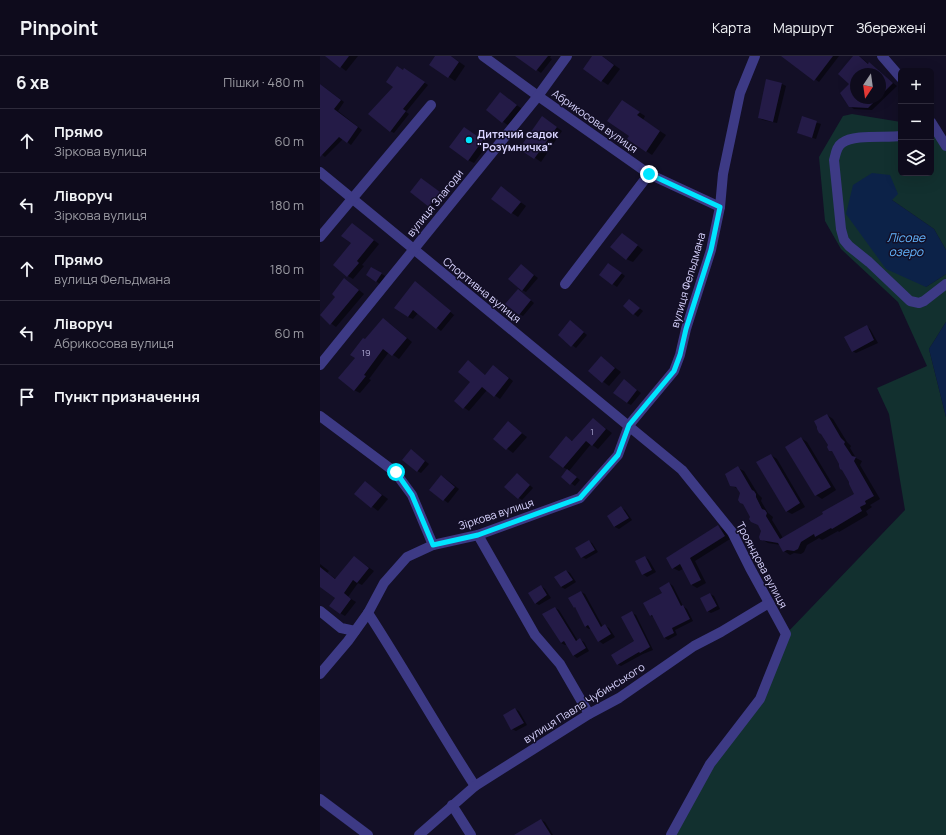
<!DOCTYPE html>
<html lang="uk">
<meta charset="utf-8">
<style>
:root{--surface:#0e0b1c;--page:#171425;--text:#f1f3f6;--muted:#9b9ba3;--line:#2e2b3b}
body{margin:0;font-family:Manrope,sans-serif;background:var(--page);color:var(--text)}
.controls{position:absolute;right:12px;top:12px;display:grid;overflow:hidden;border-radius:6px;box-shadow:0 4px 16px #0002}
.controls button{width:36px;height:36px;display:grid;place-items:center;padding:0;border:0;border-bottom:1px solid var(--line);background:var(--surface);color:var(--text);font:20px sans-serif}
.compass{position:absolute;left:530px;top:12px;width:36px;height:36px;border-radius:50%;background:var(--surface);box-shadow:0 4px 16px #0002;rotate:193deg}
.stop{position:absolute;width:12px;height:12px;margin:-9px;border:3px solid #00e5ff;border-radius:50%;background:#fff}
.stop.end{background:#00e5ff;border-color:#fff;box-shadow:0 1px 4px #0008}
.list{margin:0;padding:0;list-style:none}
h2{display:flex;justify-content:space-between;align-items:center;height:52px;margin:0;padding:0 16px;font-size:17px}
h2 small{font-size:13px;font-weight:400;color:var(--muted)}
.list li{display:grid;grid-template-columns:26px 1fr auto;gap:12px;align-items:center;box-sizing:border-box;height:64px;padding:0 16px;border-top:1px solid var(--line)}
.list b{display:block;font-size:15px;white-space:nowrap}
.list p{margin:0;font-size:13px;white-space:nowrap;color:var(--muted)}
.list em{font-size:13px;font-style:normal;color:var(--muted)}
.icon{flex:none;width:22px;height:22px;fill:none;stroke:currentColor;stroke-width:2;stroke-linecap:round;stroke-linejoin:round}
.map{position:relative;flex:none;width:626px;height:779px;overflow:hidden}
header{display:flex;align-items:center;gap:24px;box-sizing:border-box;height:56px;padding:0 20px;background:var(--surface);border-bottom:1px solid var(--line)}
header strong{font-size:19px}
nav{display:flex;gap:22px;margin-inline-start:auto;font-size:14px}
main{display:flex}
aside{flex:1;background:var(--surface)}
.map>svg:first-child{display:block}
</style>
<header>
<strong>Pinpoint</strong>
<nav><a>Карта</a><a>Маршрут</a><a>Збережені</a></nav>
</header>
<main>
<aside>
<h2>6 хв<small>Пішки · 480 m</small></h2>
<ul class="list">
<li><svg class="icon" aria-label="ahead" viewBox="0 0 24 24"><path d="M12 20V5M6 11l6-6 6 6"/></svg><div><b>Прямо</b><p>Зіркова вулиця</p></div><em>60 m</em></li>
<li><svg class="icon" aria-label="left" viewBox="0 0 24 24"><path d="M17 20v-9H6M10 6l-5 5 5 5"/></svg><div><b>Ліворуч</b><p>Зіркова вулиця</p></div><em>180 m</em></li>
<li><svg class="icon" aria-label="ahead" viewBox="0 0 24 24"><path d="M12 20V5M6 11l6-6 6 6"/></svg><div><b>Прямо</b><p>вулиця Фельдмана</p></div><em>180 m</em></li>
<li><svg class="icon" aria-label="left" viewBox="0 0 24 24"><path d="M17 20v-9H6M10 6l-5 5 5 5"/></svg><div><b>Ліворуч</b><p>Абрикосова вулиця</p></div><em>60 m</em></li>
<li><svg class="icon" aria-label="arrive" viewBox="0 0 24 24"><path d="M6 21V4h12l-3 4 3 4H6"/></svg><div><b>Пункт призначення</b></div></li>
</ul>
</aside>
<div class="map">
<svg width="626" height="779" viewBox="0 0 626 779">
<rect width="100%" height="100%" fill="#130f26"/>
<!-- green -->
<path fill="#12302f" d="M532 58 581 66V117H611V71L626 90V194L614 173 572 144 552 117 606 231 626 218V266L609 293 626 361V779H351L390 708 440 643 466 578 585 454 569 358 557 332 607 310 578 246 521 193 505 165 499 101 523 60Z"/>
<!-- water -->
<g fill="#0c2248">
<path d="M552 117 570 119 578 138 572 144 614 173 626 194V218L606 231 566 213 526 158 533 129Z"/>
<path d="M626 266V361L609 293Z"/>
</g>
<!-- shadow -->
<g fill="#0007" fill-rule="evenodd">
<path d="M7 0H38L26 15Z"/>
<path d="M116 0H131L145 10 135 25 129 21Z"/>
<path d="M198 0H231L230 2 232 3 221 17Z"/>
<path d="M273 0H282L300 13 288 29 264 13Z"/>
<path d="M463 0H519L499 26Z"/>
<path d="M535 0H539L577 30 552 54 534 53 530 50 531 28ZM536 18H560V42H536Z"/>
<path d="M83 15 88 16 108 29 86 56 89 58 74 77 70 75Z"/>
<path d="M447 25 462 28 466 30 457 67 443 64 439 62Z"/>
<path d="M0 28 24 46 18 55 42 74 31 89 23 83 5 101 0 97Z"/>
<path d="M186 41 202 53 189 70 167 54Z"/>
<path d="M308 49 325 60 323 64 346 79 332 99 326 95 310 80Z"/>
<path d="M482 62 501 68 496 83 478 77Z"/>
<path d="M228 65 242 75 221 106 201 92Z"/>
<path d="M151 76 168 88 154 107 148 104Z"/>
<path d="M101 123 126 141 115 154 109 150Z"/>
<path d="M181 132 206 150 198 161 192 157Z"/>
<path d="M32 168 59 188 42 209 44 210 33 223 28 220 32 187Z"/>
<path d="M303 178 323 194 313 206 306 203Z"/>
<path d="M289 208 305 220 297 231 280 219Z"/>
<path d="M52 212 65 220 60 228 56 225Z"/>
<path d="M205 212 218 222 206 236 202 234Z"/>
<path d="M25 223 44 238 16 271 1 260 16 241Z"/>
<path d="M99 230 134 259 135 258 121 275 98 257 93 263 88 261Z"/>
<path d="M202 237 214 247 203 260 199 258Z"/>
<path d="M309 244 323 255 318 261 304 250Z"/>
<path d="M69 267 92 286 79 303 69 296 49 323 51 324 40 337 34 334 36 302 46 284Z"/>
<path d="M254 268 267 279 256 292 239 279Z"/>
<path d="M547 271 550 273 558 287 536 297 532 295Z"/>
<path d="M281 301 301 316 289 330 269 315Z"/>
<path d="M153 309 166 320 178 313 193 325 180 343 167 334 149 355 135 345 151 326Z"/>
<path d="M308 327 321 337 311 349 307 347Z"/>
<path d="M507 359 513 363 527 386 531 390 530 392 536 402 542 405 540 409 560 443 550 449 552 451 546 455 548 459 519 476 518 475 502 484 499 482 487 489 484 496 481 498 474 497 470 499 464 495 461 489 448 487 441 483 442 475 439 469 431 460 421 437 418 433 411 429 418 412 424 415 438 438 442 442 441 445 448 457 453 461 452 464 463 482 505 458 536 438 530 426 513 395 510 394Z"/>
<path d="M273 363 292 377 278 393 271 388 249 415 260 424 255 430 242 421 248 414 243 411 247 382 253 385Z"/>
<path d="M188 367 207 381 193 397 174 383Z"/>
<path d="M481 382 487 386 516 434 502 443 496 439Z"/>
<path d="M95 397 109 408 101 417 97 415Z"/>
<path d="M451 399 457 403 485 451 472 458 466 455Z"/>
<path d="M122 420 139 433 128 447 111 434Z"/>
<path d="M201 421 213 432 202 444 199 442Z"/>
<path d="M45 426 68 443 58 455 36 438Z"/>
<path d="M301 452 305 454 312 464 299 473 295 471 288 460Z"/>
<path d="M398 470 404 474 410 483 375 505 386 527 377 532 372 529 363 513 359 515 353 512Z"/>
<path d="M269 485 272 487 278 496 266 503 262 501Z"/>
<path d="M34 501 54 515 42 529 38 527 28 541 36 546 25 560 20 557 16 542 0 529V508L9 515 7 517 16 523Z"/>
<path d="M325 501 329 504 336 516 327 521 323 518Z"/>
<path d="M246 515 250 517 256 526 245 533 241 531Z"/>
<path d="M349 527 353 530 363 550 367 553 373 565 355 574 357 579 348 584 345 582 334 561 331 560 325 547 343 538Z"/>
<path d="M221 530 225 533 231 542 219 549 215 547Z"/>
<path d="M261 536 265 538 283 571 285 570 289 572 295 581 283 588 279 585 271 572 269 573 266 571 257 553 254 551Z"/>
<path d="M390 538 394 540 400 553 391 557 387 555Z"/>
<path d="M235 552 239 554 258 585 260 584 264 586 269 595 257 602 253 599 247 588 245 589 241 587Z"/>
<path d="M312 557 316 559 333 594 323 598 301 610 297 608 315 586Z"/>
<path d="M195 653 199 655 207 669 196 675 192 673Z"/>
<path d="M221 764 225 766 233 779H196Z"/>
</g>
<!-- building -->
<g fill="#241b47">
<path d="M5 0H29L20 12Z"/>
<path d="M115 0H131L139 6 128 22 109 9Z"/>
<path d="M195 0H228L216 15Z"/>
<path d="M272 0H282L294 9 281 26 263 13Z"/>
<path d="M461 0H513L494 25Z"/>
<path d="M533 0H539L548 8 549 6 573 27 560 40V18H536V42H558L548 52 529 51 520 37 529 28 518 18Z"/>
<path d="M77 10 83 14 84 12 105 26 83 53 86 55 70 76 48 58 73 31 66 26Z"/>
<path d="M446 23 462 27 453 66 438 62Z"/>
<path d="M0 28 21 44 14 53 38 71 27 87 19 81 0 101Z"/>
<path d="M180 36 197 49 182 67 166 54Z"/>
<path d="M302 44 320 56 317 59 340 75 326 96 307 83 309 80 287 65Z"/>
<path d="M222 60 237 71 214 103 199 93Z"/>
<path d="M482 60 497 65 492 82 477 77Z"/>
<path d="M144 71 163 84 148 105 129 91Z"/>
<path d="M101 122 120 136 109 151 90 136Z"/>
<path d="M181 130 201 146 191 158 171 143Z"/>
<path d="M32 167 54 184 37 205 39 207 27 221 13 209 31 187 21 180Z"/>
<path d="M302 177 318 189 306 204 290 191Z"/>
<path d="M288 207 302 217 292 229 279 219Z"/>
<path d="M201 208 214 219 202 235 188 223Z"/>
<path d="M51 211 62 217 56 226 46 219Z"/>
<path d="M24 222 39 234 10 269 0 259 15 241 12 238Z"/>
<path d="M95 225 131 255 116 273 93 254 88 261 74 252Z"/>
<path d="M198 233 211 244 199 259 185 248Z"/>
<path d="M309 243 320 252 313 259 303 250Z"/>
<path d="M63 262 87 282 72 300 63 293 44 319 46 320 34 335 18 322 35 302 30 299 43 282 45 283Z"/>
<path d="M250 264 264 276 251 291 238 279Z"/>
<path d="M547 269 554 284 532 296 524 281Z"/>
<path d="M281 300 295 312 282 327 268 315Z"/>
<path d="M148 304 165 319 173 309 189 322 174 341 162 331 143 353 134 345 150 326 138 316Z"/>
<path d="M304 323 317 334 307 347 293 337Z"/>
<path d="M507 358 521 382 525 386 524 388 532 400 536 401 534 405 554 440 545 445 546 448 540 451 542 455 512 473 511 472 495 481 494 478 481 486 478 493 474 495 467 494 463 496 458 487 440 484 439 481 441 475 438 469 431 466 429 463 430 461 423 448 420 447 418 444 420 437 416 431 410 430 405 418 418 410 432 434 434 435 436 438V441L442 453 445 454 447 457 446 460 460 483 503 458 502 456 534 438 529 428V426L522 414 520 413 519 410V408L512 395H509L507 391 508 389 501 378 499 377 497 373V371L494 365Z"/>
<path d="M273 362 286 373 272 390 266 385 243 412 229 401 246 380 252 385Z"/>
<path d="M188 365 202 377 186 394 173 383Z"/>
<path d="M481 381 511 431 495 440 465 391Z"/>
<path d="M91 393 105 405 97 416 82 404Z"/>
<path d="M451 398 480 447 466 456 436 406Z"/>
<path d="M247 413 257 421 250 429 241 421Z"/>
<path d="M197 417 210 429 198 443 184 431Z"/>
<path d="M121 419 135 431 123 445 109 434Z"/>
<path d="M45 425 62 439 51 452 34 438Z"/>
<path d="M301 450 309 462 294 471 287 460Z"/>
<path d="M398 469 405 480 370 502 381 524 371 529 360 508 352 513 346 502Z"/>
<path d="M269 484 275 494 261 502 255 492Z"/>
<path d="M34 500 49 512 37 527 33 524 24 537 31 543 20 558 9 550 15 542 0 531V511L15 523Z"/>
<path d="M325 500 332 514 322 519 315 505Z"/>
<path d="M246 514 253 524 241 531 234 521Z"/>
<path d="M349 526 361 550 363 549 370 563 352 572 354 577 344 582 332 559 330 560 323 547 342 537 339 532Z"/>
<path d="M221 529 227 539 215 548 208 537Z"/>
<path d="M261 535 281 571 285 568 291 578 278 586 268 569 265 571 255 551 254 552 248 542Z"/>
<path d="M390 537 397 550 387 556 380 542Z"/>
<path d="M235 551 256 585 260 582 266 592 253 600 244 585 241 587 222 558Z"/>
<path d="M312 555 330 591 320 597 319 596 297 609 291 599 314 585 301 561Z"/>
<path d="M195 652 204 667 191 674 183 659Z"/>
<path d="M221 763 231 779H194Z"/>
</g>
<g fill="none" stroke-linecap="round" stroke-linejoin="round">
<!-- minor -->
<g stroke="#3d3a85" stroke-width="10">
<path d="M163 0 218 40 329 118 400 151"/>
<path d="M562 0 581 22"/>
<path d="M611 66 626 90"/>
<path d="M581 80C565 82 534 78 522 87 516 91 516 98 514 104L521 173 524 184 529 190 549 206 590 245 599 247 604 245 626 228"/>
<path d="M0 116 362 414 412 476 430 512 466 578 440 643 390 708 351 779"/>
<path d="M0 181 111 49"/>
<path d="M245 228 329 118"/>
<path d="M0 309 218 40 247 0"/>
<path d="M0 360 75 416 92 439 113 489 158 479 260 442 298 399 309 369 354 315 360 299 366 273 391 194 400 151 403 118 420 37 435 0"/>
<path d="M158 479 215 579 240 608 269 658"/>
<path d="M0 555 21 572 35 575"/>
<path d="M48 557C85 614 118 673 155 730"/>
<path d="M0 618 28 585 48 557 64 527 87 501 113 489"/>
<path d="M0 743 48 779"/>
<path d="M132 749 151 779"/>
<path d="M99 779 155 730 269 658 299 642 374 590 401 576 449 547"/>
</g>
</g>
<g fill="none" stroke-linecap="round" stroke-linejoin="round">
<!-- route -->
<path stroke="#00e5ff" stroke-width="5" d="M76 416 92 439 113 489 158 479 260 442 298 399 309 369 354 315 360 299 366 273 391 194 400 151 329 118"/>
</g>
<!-- markers -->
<circle fill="#00e5ff" stroke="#130f26" stroke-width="1.5" cx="149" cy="84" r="4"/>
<g text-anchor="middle" stroke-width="3" stroke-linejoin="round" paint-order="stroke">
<!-- number labels -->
<g font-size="9" fill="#aca6d1">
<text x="46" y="300">19</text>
<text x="272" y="379">1</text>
</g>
<!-- street labels -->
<g font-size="11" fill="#d9d4ff" stroke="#130f26">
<text transform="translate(275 65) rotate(35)" y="4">Абрикосова вулиця</text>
<text transform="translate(115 147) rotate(-51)" y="4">вулиця Злагоди</text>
<text transform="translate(368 224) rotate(-74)" y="4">вулиця Фельдмана</text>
<text transform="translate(162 234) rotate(39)" y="4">Спортивна вулиця</text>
<text transform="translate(176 458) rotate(-18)" y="4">Зіркова вулиця</text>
<text transform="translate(442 509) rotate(62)" y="4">Трояндова вулиця</text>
<text transform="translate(264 647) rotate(-32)" y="4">вулиця Павла Чубинського</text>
</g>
<!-- poi labels -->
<g font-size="11" font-weight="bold" fill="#d9d4ff" stroke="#130f26" text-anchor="start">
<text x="157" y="82">Дитячий садок<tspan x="157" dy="13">"Розумничка"</tspan></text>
</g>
<!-- water labels -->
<g font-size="12" font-style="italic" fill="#62b6ff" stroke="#130f26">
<text x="586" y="186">Лісове<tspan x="586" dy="14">озеро</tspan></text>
</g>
</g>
</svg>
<div class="controls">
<button>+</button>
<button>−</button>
<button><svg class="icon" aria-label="layers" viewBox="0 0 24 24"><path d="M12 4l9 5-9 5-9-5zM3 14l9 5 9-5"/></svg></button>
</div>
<svg class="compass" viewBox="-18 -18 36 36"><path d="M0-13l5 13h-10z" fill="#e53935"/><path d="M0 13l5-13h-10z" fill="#9b9ba3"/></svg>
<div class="stop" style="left:76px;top:416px"></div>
<div class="stop end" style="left:329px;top:118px"></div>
</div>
</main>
